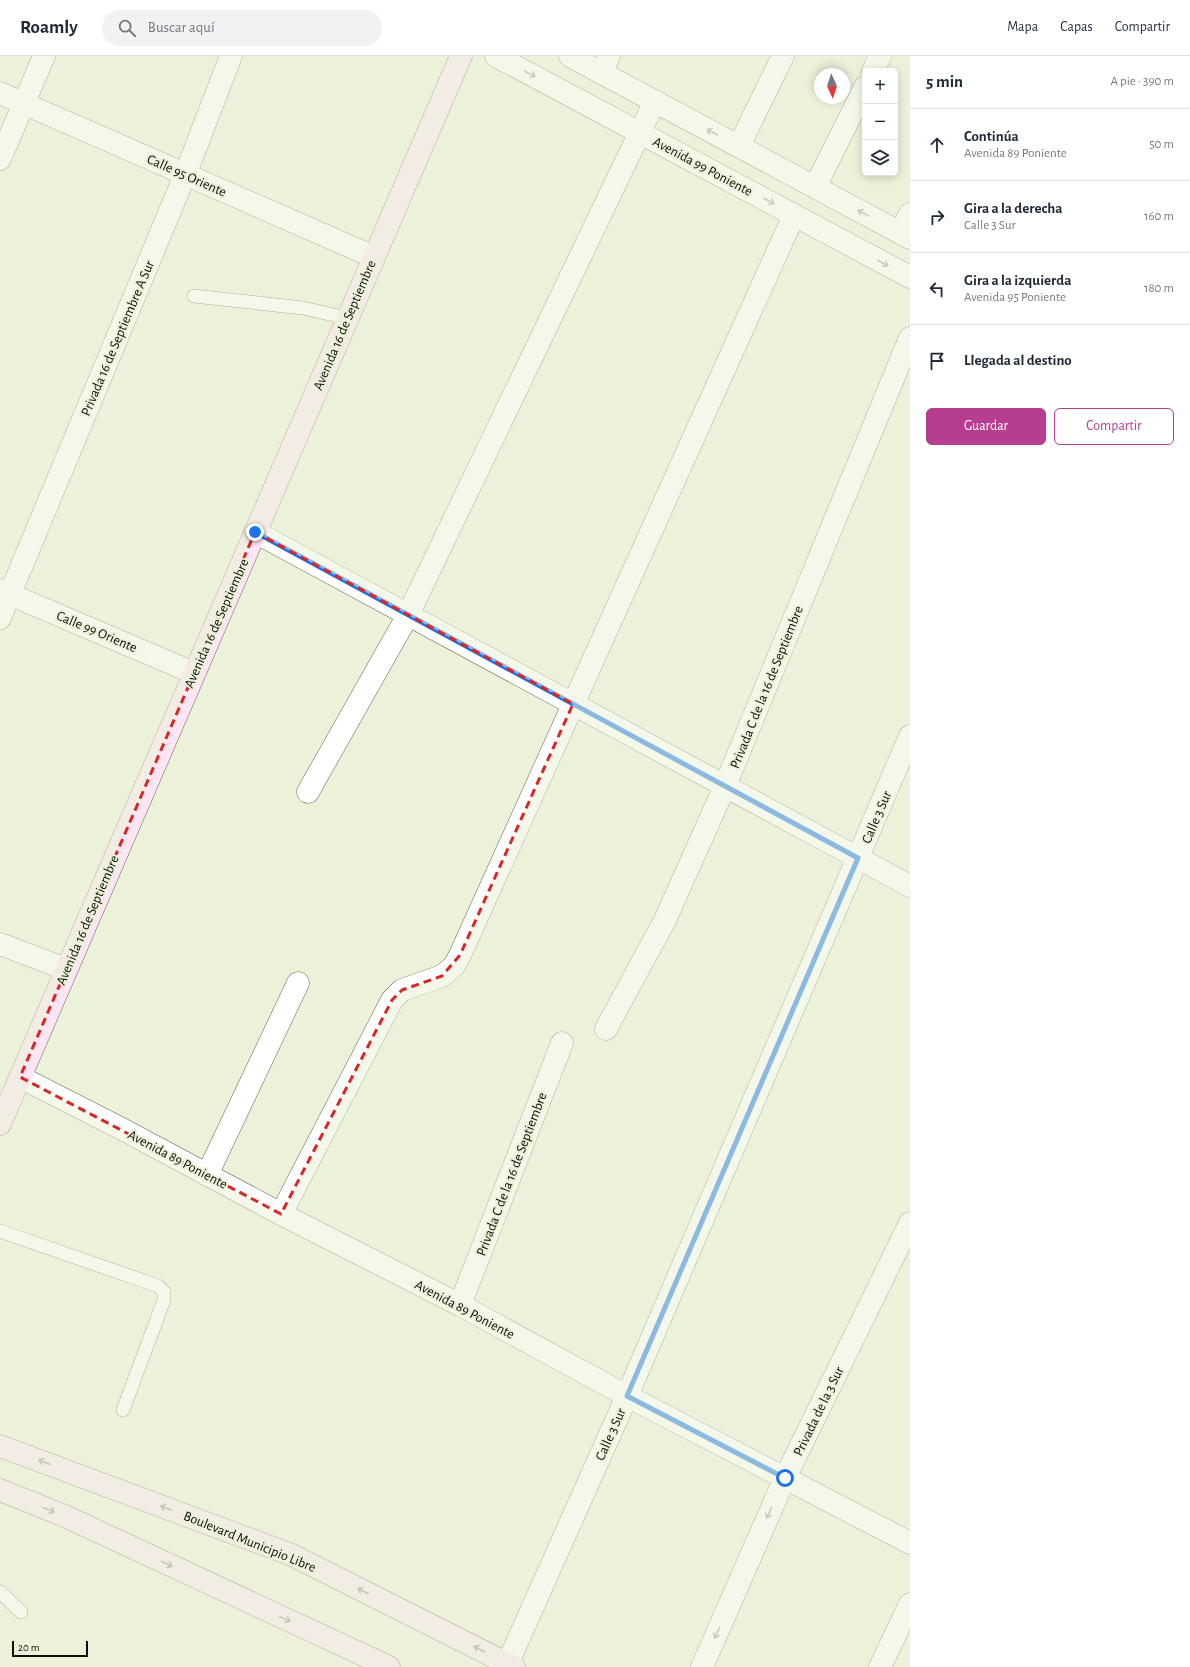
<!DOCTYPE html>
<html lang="es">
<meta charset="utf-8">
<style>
:root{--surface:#fff;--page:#f2f2f3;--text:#1f2937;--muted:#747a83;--line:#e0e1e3;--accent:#b63d90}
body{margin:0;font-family:"Alegreya Sans",sans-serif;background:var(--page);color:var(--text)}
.controls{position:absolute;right:12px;top:12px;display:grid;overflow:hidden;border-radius:6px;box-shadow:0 2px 10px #0003}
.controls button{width:36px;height:36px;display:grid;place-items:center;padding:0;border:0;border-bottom:1px solid var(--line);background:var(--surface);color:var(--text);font:20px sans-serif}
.compass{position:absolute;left:814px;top:12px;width:36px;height:36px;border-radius:50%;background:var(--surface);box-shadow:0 2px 10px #0003;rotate:176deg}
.scale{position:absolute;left:12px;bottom:10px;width:76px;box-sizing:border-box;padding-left:4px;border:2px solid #0d0f07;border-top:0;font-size:11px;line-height:14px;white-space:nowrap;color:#0d0f07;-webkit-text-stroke:3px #ebf2d9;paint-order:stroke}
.stop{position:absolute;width:12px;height:12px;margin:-9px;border:3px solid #1a73e8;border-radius:50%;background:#fff}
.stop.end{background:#1a73e8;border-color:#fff;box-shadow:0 1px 4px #0008}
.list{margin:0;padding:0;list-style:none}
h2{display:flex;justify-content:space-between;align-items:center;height:52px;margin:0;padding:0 16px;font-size:17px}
h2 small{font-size:13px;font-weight:400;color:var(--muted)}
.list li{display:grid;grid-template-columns:26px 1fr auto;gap:12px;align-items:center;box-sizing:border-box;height:72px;padding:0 16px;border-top:1px solid var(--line)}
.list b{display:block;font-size:15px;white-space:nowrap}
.list p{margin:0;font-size:13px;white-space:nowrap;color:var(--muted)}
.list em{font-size:13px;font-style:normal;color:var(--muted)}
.actions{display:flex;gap:8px;padding:12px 16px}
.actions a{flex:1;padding:9px 0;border:1px solid var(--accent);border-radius:6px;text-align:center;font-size:14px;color:var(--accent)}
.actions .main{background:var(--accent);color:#fff}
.icon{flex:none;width:22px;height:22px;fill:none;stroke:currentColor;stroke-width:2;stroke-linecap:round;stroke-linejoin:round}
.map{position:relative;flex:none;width:910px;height:1611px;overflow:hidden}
header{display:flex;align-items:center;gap:24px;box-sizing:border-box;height:56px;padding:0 20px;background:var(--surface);border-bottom:1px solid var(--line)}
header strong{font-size:19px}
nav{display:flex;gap:22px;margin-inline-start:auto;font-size:14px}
.search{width:280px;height:36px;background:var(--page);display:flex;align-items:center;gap:10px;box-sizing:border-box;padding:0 14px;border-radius:22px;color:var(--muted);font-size:15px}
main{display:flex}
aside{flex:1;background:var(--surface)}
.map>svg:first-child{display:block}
</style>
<header>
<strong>Roamly</strong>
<div class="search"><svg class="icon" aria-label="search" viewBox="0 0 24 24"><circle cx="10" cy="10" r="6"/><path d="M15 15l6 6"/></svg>Buscar aquí</div>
<nav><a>Mapa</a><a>Capas</a><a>Compartir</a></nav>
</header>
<main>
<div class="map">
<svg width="910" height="1611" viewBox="0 0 910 1611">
<rect width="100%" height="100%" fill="#ebf2d9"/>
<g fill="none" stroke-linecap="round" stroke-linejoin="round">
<!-- service casing -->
<g stroke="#656b56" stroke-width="14">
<g id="service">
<path d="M194 240 303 252 347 262"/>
<path d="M0 1175 158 1230 164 1236V1244L123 1354"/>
<path d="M0 1536 21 1556"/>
</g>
</g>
<!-- minor casing -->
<g stroke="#656b56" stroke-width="23">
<g id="minor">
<path d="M496 0 910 221"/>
<path d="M570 0 910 182"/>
<path d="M873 15 880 0"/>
<path d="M601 17 609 0"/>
<path d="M0 37 374 201"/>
<path d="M739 90 783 0"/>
<path d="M0 103 44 0"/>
<path d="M815 131 865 31"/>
<path d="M900 177 910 158"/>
<path d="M255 476 910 830"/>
<path d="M0 534 194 617"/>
<path d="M0 562 185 119 231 0"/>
<path d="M308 736 408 559 655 45"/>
<path d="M0 888 66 913"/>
<path d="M606 973 665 864 725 730 910 282"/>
<path d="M20 1021 122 1073 281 1158 460 1249 627 1340 910 1487"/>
<path d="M207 1119 298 927"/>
<path d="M281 1158 392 944 402 934 442 920 454 910 460 899 794 159"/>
<path d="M460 1249 562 987"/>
<path d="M506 1611 627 1340 910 680"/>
<path d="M702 1611 785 1422 910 1167"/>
<path d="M880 1611 910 1548"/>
</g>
</g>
<!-- secondary casing -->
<g stroke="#656b56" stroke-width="23">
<g id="secondary">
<path d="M0 1068 461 0"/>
<path d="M0 1390 292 1499 514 1611"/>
<path d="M0 1434 67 1461 389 1611"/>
</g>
</g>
<!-- service -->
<use href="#service" stroke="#fff" stroke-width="13"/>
<!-- minor -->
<use href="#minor" stroke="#fff" stroke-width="22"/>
<!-- secondary -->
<use href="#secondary" stroke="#fde5f4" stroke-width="22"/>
</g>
<!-- one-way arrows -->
<defs><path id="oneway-shaft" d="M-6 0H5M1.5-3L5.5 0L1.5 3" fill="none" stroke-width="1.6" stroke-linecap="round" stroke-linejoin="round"/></defs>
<g stroke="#9e9f9c">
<use href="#oneway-shaft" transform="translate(530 18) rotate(28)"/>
<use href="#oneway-shaft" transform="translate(712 76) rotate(-152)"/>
<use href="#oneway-shaft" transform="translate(769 145) rotate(28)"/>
<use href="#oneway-shaft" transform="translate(863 157) rotate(-152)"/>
<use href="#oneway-shaft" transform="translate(883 207) rotate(28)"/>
<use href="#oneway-shaft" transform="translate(769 1457) rotate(114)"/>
<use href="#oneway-shaft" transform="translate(717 1577) rotate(114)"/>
</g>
<g stroke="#9d8f95">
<use href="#oneway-shaft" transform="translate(44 1406) rotate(-159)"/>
<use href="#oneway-shaft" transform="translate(166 1452) rotate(-160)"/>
<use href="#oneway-shaft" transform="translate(49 1454) rotate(22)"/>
<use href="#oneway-shaft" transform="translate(167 1508) rotate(25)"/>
<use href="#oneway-shaft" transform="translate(363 1535) rotate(-153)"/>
<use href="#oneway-shaft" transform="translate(285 1563) rotate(25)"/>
<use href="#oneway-shaft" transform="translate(479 1593) rotate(-153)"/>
</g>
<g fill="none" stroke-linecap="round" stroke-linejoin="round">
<!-- route -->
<path stroke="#1a73e8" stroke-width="5" d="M255 476 858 802 627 1340 785 1422"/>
</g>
<!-- marked area -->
<path d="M0 0H910V1611H0ZM255 476 573 648 460 899 442 920 402 934 392 944 281 1158 20 1021Z" fill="#ebf2d9" fill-opacity=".55" fill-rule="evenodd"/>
<path fill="none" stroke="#d62828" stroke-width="3" stroke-dasharray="8 5" stroke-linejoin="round" d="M255 476 573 648 460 899 442 920 402 934 392 944 281 1158 20 1021Z"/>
<g text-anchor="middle" stroke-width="4" stroke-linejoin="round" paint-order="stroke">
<!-- street labels -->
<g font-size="14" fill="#0d0f07" stroke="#ebf2d9">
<text transform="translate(703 110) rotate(28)" y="5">Avenida 99 Poniente</text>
<text transform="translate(187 119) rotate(24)" y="5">Calle 95 Oriente</text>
<text transform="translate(344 269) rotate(-67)" y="5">Avenida 16 de Septiembre</text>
<text transform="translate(117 282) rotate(-67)" y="5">Privada 16 de Septiembre A Sur</text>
<text transform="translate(216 567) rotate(-66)" y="5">Avenida 16 de Septiembre</text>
<text transform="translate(97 575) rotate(23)" y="5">Calle 99 Oriente</text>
<text transform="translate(766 631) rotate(-68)" y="5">Privada C de la 16 de Septiembre</text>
<text transform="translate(876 761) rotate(-67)" y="5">Calle 3 Sur</text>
<text transform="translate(87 864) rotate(-67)" y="5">Avenida 16 de Septiembre</text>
<text transform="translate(178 1103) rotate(28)" y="5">Avenida 89 Poniente</text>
<text transform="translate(511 1118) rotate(-69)" y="5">Privada C de la 16 de Septiembre</text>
<text transform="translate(465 1253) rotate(28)" y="5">Avenida 89 Poniente</text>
<text transform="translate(818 1355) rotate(-64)" y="5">Privada de la 3 Sur</text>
<text transform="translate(610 1378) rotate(-66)" y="5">Calle 3 Sur</text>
<text transform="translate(250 1485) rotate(22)" y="5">Boulevard Municipio Libre</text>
</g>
</g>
</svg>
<div class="controls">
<button>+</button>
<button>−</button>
<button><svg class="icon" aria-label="layers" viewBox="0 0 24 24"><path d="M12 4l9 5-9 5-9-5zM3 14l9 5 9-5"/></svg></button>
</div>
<svg class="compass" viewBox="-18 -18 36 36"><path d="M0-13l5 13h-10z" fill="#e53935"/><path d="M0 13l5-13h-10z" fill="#747a83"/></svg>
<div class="scale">20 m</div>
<div class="stop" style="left:785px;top:1422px"></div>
<div class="stop end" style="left:255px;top:476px"></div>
</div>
<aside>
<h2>5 min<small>A pie · 390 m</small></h2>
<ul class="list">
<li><svg class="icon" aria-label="ahead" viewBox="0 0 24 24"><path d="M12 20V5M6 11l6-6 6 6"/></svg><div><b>Continúa</b><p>Avenida 89 Poniente</p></div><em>50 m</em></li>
<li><svg class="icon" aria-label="right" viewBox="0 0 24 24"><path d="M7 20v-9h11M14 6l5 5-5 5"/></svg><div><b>Gira a la derecha</b><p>Calle 3 Sur</p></div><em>160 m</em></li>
<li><svg class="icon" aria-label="left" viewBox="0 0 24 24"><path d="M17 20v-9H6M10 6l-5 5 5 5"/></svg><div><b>Gira a la izquierda</b><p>Avenida 95 Poniente</p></div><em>180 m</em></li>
<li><svg class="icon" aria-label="arrive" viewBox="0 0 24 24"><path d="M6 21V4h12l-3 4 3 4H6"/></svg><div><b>Llegada al destino</b></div></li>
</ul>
<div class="actions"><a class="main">Guardar</a><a>Compartir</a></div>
</aside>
</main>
